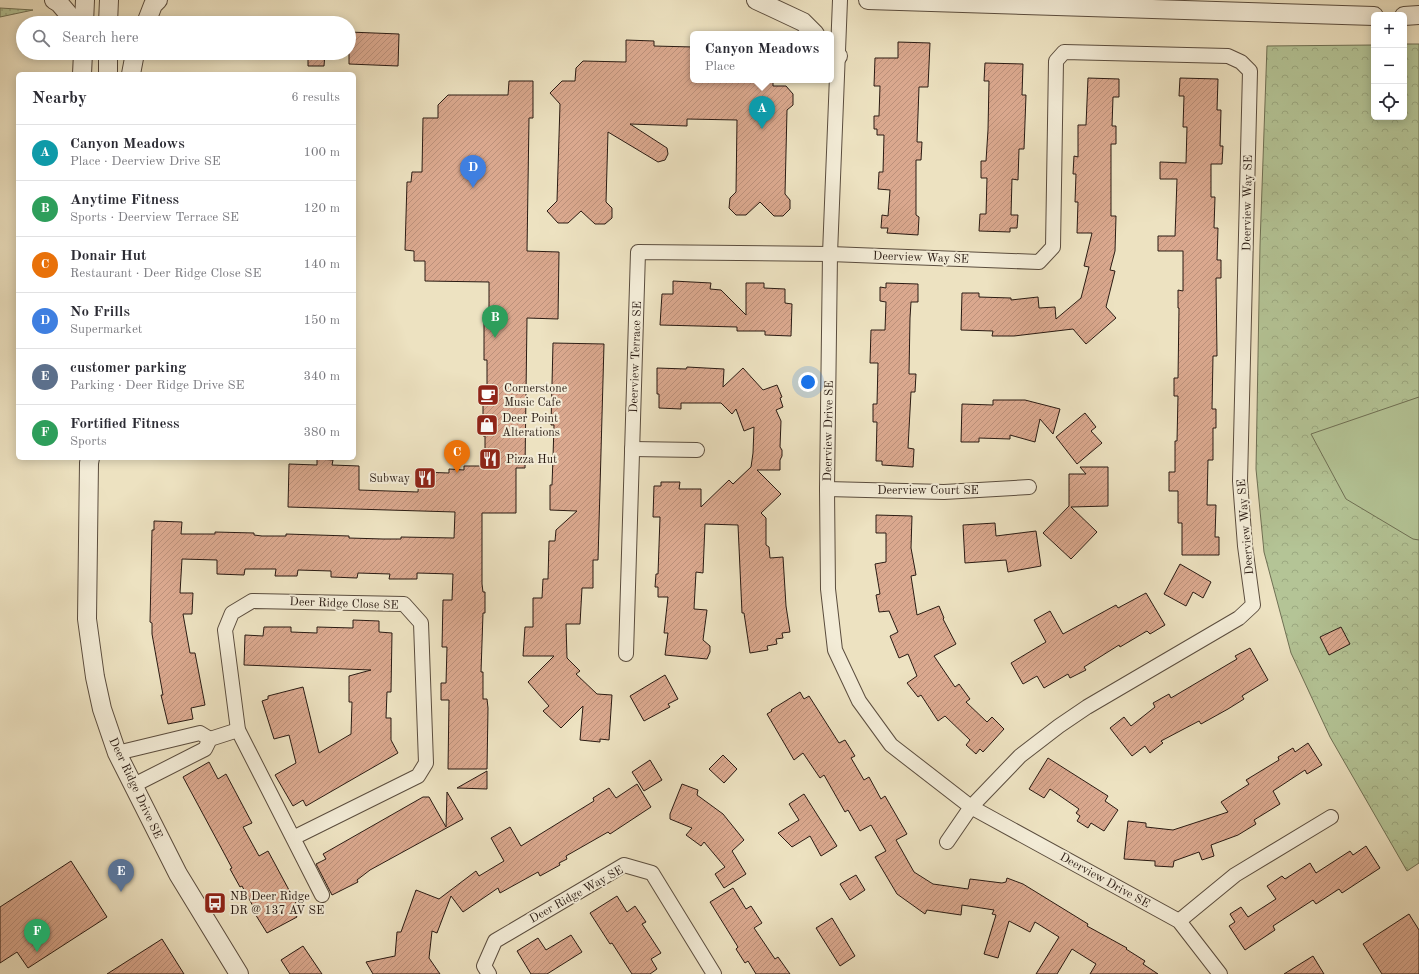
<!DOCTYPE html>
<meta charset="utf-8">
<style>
:root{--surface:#fff;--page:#f2f2f3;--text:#2b2b33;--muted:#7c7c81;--line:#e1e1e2;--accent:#8f2418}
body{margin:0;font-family:"Old Standard TT",serif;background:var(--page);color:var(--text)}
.controls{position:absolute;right:12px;top:12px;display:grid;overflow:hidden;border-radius:6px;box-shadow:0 2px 10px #0003}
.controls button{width:36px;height:36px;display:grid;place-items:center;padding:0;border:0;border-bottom:1px solid var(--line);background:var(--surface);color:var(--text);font:20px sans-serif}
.you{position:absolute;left:808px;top:382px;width:14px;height:14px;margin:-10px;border:3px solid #fff;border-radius:50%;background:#1a73e8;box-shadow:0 0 0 6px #1a73e833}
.badge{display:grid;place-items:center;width:26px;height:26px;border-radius:50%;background:var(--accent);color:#fff;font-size:13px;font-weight:700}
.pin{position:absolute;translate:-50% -33px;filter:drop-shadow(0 1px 2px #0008)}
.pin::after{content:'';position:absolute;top:21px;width:14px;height:12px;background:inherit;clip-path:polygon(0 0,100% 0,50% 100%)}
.popup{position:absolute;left:690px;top:31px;width:144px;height:52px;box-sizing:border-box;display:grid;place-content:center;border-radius:6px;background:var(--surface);filter:drop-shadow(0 1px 3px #0005);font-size:13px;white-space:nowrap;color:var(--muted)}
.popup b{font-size:15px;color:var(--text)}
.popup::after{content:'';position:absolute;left:50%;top:100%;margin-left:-8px;border:8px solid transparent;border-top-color:var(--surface)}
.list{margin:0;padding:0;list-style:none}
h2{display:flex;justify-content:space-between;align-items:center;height:52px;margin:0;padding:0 16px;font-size:17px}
h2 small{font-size:13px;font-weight:400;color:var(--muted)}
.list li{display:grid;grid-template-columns:26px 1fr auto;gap:12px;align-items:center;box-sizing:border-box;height:56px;padding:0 16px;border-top:1px solid var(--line)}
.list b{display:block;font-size:15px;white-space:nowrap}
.list p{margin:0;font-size:13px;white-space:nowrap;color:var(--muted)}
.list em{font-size:13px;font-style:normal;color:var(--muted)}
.icon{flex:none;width:22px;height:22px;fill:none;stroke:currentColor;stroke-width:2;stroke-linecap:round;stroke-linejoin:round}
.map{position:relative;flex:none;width:1419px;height:974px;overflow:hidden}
.search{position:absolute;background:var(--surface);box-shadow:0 2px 10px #0003;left:16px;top:16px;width:340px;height:44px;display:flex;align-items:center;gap:10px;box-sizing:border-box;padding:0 14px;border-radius:22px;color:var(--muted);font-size:15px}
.panel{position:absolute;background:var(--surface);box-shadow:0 2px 10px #0003;left:16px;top:72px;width:340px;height:388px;border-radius:6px}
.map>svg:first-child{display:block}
</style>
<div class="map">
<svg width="1419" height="974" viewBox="0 0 1419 974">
<defs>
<pattern id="grass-dots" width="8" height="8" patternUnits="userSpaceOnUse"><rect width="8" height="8" fill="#b4c496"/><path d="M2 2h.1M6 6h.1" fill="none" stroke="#9ba880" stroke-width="1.8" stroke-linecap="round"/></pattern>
<pattern id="forest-crowns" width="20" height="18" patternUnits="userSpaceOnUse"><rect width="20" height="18" fill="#b4c496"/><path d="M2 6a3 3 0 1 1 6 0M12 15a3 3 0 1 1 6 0" fill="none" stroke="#9ba880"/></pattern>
<pattern id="building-hatch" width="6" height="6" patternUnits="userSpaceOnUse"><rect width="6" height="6" fill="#daa88e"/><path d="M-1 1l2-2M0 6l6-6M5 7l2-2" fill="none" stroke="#bb907a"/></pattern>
</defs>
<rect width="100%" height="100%" fill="#ede2c1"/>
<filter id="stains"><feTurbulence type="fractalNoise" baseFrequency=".005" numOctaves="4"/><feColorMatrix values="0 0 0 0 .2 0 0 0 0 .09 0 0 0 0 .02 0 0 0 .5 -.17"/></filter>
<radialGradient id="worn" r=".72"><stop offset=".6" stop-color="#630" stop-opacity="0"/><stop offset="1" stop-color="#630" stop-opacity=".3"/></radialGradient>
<!-- grass -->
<path fill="url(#grass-dots)" stroke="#6f7054" d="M0 8 33 10 0 17Z"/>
<!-- forest -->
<path fill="url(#forest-crowns)" stroke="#6f7054" d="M1404 44H1419V863L1407 871 1330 737 1291 653 1264 552 1256 469 1260 245 1267 46 1374 45V117H1404Z"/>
<!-- garden -->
<path fill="#b4c496" stroke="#6f7054" d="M1419 397V540L1413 539 1346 499 1311 434Z"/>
<!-- building -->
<g fill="url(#building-hatch)" stroke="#2a1b13">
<path d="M349 32 399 34 398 66 349 64Z"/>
<path d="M626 40 654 41V46L693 47V80H773V86H786L793 94V105L787 110 785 194 790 200V209L783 216H774L760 202 746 215H736L729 208 730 198 736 192 737 120 687 119V126L630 124 667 148 668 154 665 160 658 162 608 132 606 202 612 208V218L605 224H595L581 211 568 223H558L547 211 557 201 560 104 550 93 562 81H575L576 68 583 61 626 62Z"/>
<path d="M898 42 930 43 928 87H919L917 142H922L921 160H916V215L919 217 918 235 887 233 888 228H881L882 215 888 216 890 190 878 189 879 172H883L884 135H877V129H874V116H879L880 86H874L875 58H898Z"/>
<path d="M308 53H325L324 66H308Z"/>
<path d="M985 63 1023 64 1022 95H1026L1024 149H1019L1018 180 1012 179 1011 215H1018L1017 228H1010V232L979 231 980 214H986L987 178H981V161H986L988 130 989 81H984Z"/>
<path d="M1088 78 1119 79V97H1113L1112 126H1116V144H1111V216H1116L1115 251 1110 270 1115 271 1106 307 1116 318 1086 344 1073 329 1014 336H992L993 331 961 330 962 293H979V297L1011 298V300L1038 297 1039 308 1055 307 1056 319 1081 298 1089 267 1084 266 1092 233H1077L1078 202H1075L1076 174H1073L1074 156 1078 157V125H1086Z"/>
<path d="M1180 78 1218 79 1217 110H1221L1220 146H1223L1222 164H1211V197H1215L1214 228H1218L1217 260H1221V278H1216L1217 356H1213L1212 409H1216V428H1213V460H1208L1207 505H1216L1215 537H1219V555H1182V523H1178V491H1169V472H1175V441H1177L1178 396H1174V378H1178L1179 308H1178V290L1183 291V251H1158V236H1175L1177 179H1160V162L1186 163 1187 127H1183L1184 96H1179Z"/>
<path d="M509 81H533V118H529L527 251 559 252 558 319 527 318 525 468H516V513H482V584L483 592H485V613H483L481 672H483V699H487L488 708 487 769H448L449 700H441V683H446L447 647H442L443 600H452L453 574 417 573V579H389L390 574 358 573 357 578 331 577V571L298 570 297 576H275L276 569H245L244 575 217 574V560L182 559 180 593H193L192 614H183L190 653H195L205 705 191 708 193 719 168 724 161 695H163L152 634V623L150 622 152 530H154V521L182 522 181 534H215V532L254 533V535L262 536H286V534L349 536V538L383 539H401V537L454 538 455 512 288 507 289 464 317 465V459L333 460 332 465 359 466V490L418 492 419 472 449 473V469L464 470V466H485V436H483V390H487V360H484V312H489V282L425 281V261H414V251L405 250 407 182H411L412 172H422L423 118H438V105L448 95H508Z"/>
<path d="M673 281 711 283 710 289 721 290 746 315V283H764V288L785 289V303L792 304 791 336 765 335V331H737V327L660 325 662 294H673Z"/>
<path d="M886 283 918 284V302H911L910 318 909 374H916L915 392H911L908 448 914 449 913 467 882 465V461H876L877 422H873V404H877L878 363H870L871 330H885L886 302 880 301V287L886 288Z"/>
<path d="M553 343 604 344 598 560H593V588H582L580 624H566L567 658 580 671 576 674 597 694 612 695 609 740 600 739V742L580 740 583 706 561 728 543 711 549 706 528 682 554 656H523L525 627H533V598H542L543 579H548L549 541H555L556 530 577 511 550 510V485H552L553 457 554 425H551Z"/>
<path d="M687 367 724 369 723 387 743 368 763 390 777 385 782 397 780 398 783 407 776 410 781 421 780 447 782 450V456L780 460V470H757L781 494 761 513 766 518V545L769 547 770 558 783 557 786 606 790 632 782 633 783 638 776 639 777 644 767 646 768 650 750 653 744 613H742L738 525 705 524 703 573 696 572 694 609 707 610 703 640 710 646V652L707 659 665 655 668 633H664L668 597H658V587H655L656 574H658L660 517H653L654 486H661V482H680L679 489H701V507L729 480 733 484 751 467 753 453 754 427 744 431 736 409 732 414 721 403H681V409L659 408V394H657V368L686 369Z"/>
<path d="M993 400H1025L1060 409 1053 434 1040 419 1035 442 1010 435V439L979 438V442H961L962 404 993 405Z"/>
<path d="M1085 413 1096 427 1091 431 1102 443 1077 464 1056 437Z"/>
<path d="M1080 467H1108V506L1071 507 1097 532 1071 559 1043 533 1069 506V474H1086Z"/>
<path d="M876 515 912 516 911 548 916 575 911 576 917 615 939 606 944 618 943 619 956 644 934 656 955 687 959 684 970 699 966 702 987 722 992 717 1004 729 983 752 980 749 976 754 966 745 970 740 945 716 938 721 921 695 918 697 907 683 917 676 908 654 899 658 890 636 898 632 889 611 879 612 876 595 880 594 875 564 886 562V533H876Z"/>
<path d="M995 523 996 536 1036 531 1041 566 1008 572 1006 560 965 563 963 525Z"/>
<path d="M1180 564 1211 582 1203 598 1193 592 1186 606 1164 594Z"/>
<path d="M1146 593 1165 625 1150 634 1147 631 1120 647 1119 645 1084 667 1086 670 1070 678 1068 674 1044 688 1037 676 1023 684 1011 663 1046 642 1034 620 1050 611 1063 634 1116 605 1118 608Z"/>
<path d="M353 620 379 621V632L392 633 391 692H387L386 718H391V740L398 753 306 806 303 800 293 806 275 775 296 763 289 735 274 739 262 701 268 699V696L303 687 319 753 351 734 352 702H349V676L371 670 244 665 245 635 263 636 264 627H291V632L317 633V627L353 628Z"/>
<path d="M1341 627 1350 644 1329 655 1320 637Z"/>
<path d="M1250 648 1268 680 1242 696 1244 699 1228 709 1201 724 1199 721 1161 741 1163 743 1150 753 1145 746 1132 756 1110 728 1124 717 1131 726 1155 707 1153 703 1169 694 1171 698 1237 659 1235 656Z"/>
<path d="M665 675 678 699 668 704 670 707 644 721 630 696Z"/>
<path d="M800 692 804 699 809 696 839 743 845 740 855 756 851 758 864 780 869 777 881 799 885 796 907 834 896 840 914 872 933 884 968 889 970 879 1002 883 1006 882 1007 878 1023 884 1088 924 1087 926 1127 948 1126 949 1145 961 1143 964 1158 974H1090L1096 964 1072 949 1057 974H1036L1059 937 1035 922 1030 932 1009 921 998 958 984 954 996 915 992 914 994 910 962 905 961 915 927 910 925 914 897 894 875 857 886 851 871 825 860 831 848 810 845 812 824 775 820 778 803 753 794 760 767 714 772 711 771 710Z"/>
<path d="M1308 743 1322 765 1307 774 1305 770 1273 791 1280 804 1254 820 1256 824 1238 835 1211 845 1214 856 1202 860 1199 852 1174 861 1173 867 1155 866V861L1124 859 1128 821 1146 823V827L1173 830 1228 812 1221 802 1249 784 1246 780 1279 760 1278 757 1293 748 1295 752Z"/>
<path d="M723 755 737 769 724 783 709 769Z"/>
<path d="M1048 758 1108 796 1105 801 1118 810 1104 831 1091 823 1088 828 1077 821 1080 816 1076 813 1079 809 1050 789 1044 798 1029 789Z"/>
<path d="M650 760 662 780 644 791 632 772Z"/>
<path d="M209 762 218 779 226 774 252 823 243 827 259 856 268 851 296 903 291 906 297 917 267 933 252 909 254 908 242 886 240 887 230 869 232 868 183 777Z"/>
<path d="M487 771V789L457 788Z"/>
<path d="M637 784 651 807 610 834 608 832 566 856 567 859 559 863 560 865 540 876 538 872 500 893 498 888 463 912 451 896 437 933 432 931 429 958 440 974H373L366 962 395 956 397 932H401L416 890 439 899 476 871 479 876 504 861 491 838 510 827 521 846 594 801 593 798 609 788 616 798Z"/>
<path d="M682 784 698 790 697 795 723 814 744 840 732 851 746 874 724 888 715 874 725 867 704 842 701 846 686 835 692 828 670 819V814Z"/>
<path d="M447 792 463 819 370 870 357 880 358 882 332 895 316 864 326 859 323 854 423 797H429L446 827Z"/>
<path d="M804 794 837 846 821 856 810 836 792 847 778 833 799 820 789 804Z"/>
<path d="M1366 846 1380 868 1342 893 1339 889 1316 904 1313 900 1273 926 1275 930 1245 950 1229 926 1235 922 1230 914 1241 907 1248 917 1276 899 1267 886 1282 876 1285 879 1310 863 1316 873 1350 851 1353 855Z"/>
<path d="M71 861 107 917 28 968 17 952 0 963V907Z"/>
<path d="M856 875 865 890 850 900 840 884Z"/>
<path d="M733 888 746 909 751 906 762 923 754 928 775 959 778 957 790 974H756L748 961 745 963 736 949 738 947 710 902Z"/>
<path d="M617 896 627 912 635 906 646 922 642 924 661 953 651 959 657 969 650 974H632L612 943 610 944 590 913Z"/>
<path d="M1409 914 1419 930V974H1382L1363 944Z"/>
<path d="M832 918 855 956 840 966 816 928Z"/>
<path d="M571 935 582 952 547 974H531L517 951 538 938 546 950Z"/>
<path d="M162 939 184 974H107Z"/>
<path d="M303 946 322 974H290L281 960Z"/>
<path d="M1313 956 1324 974H1284Z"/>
</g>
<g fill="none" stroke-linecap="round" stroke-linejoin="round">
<!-- minor casing -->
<g stroke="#5b4d3e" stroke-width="16">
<g id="minor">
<path d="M840 0 830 254 827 489 828 589 835 650 859 701 891 745 971 807 1179 921 1220 974"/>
<path d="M632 449 697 450"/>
<path d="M827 489 944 492 1029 487"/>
<path d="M626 654 638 252 830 254 1039 262 1053 247 1056 61 1064 52 1228 56 1241 62 1250 71 1240 481 1245 546 1253 605 1239 618 1087 707 1059 726 1020 756 971 807 947 842"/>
<path d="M117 753 200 733 210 739"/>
<path d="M134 785 205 749 210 739 238 730"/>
<path d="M293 838 418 776 426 763 421 623 404 604 252 601 232 613 225 630 238 730 322 895"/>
<path d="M1179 921 1235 875 1331 817"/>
<path d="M489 974 484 966 495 941 624 865 652 873 714 974"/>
</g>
</g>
<!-- tertiary casing -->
<g stroke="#5b4d3e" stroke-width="20">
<g id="tertiary">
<path d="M54 0 59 3 76 23"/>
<path d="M756 0 803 22 815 34"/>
<path d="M868 0 1374 16"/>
<path d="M1404 16 1419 15"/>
<path d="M84 23 85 0"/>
<path d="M108 23 109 0"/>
<path d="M146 23 153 5 158 0"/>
<path d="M831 49 838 56"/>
<path d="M82 74 83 53"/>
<path d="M108 74V53"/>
<path d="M131 74 135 53"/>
<path d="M90 458 89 463 87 619 95 677 102 709 117 753 178 874 239 974"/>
</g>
</g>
<!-- minor -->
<use href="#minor" stroke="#f3ecd7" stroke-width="14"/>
<!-- tertiary -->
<use href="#tertiary" stroke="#f3ecd7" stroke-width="18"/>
</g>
<!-- icons -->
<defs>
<g id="cafe-square" transform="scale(1.15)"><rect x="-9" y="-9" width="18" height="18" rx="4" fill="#8f2418" stroke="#f3ecd7"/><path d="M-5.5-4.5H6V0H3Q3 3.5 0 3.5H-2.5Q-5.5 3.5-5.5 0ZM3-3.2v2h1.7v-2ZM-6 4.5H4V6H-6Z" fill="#fff"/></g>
<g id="shop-square" transform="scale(1.15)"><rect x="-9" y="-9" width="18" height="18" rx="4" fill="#8f2418" stroke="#f3ecd7"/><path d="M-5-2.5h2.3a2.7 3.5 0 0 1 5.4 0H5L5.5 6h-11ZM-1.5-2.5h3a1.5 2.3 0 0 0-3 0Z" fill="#fff"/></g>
<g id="restaurant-square" transform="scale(1.15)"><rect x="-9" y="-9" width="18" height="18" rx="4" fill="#8f2418" stroke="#f3ecd7"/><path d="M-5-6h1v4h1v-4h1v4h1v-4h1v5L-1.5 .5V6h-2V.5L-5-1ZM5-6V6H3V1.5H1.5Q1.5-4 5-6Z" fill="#fff"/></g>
<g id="bus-square" transform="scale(1.15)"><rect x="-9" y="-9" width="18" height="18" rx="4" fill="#8f2418" stroke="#f3ecd7"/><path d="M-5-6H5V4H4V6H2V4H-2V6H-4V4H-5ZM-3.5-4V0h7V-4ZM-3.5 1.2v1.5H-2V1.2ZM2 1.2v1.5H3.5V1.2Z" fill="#fff"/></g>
</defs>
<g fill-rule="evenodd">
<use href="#cafe-square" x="488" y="395"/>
<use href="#shop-square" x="487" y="425"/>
<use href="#restaurant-square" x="490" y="459"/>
<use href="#restaurant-square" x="425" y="478"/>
<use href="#bus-square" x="215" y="903"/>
</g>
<g text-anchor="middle" stroke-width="4" stroke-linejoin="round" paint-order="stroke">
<!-- street labels -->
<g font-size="12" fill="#2a1b13" stroke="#f3ecd7">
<text transform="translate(1247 203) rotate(-89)" y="4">Deerview Way SE</text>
<text transform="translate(921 257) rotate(2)" y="4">Deerview Way SE</text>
<text transform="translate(635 357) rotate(-88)" y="4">Deerview Terrace SE</text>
<text transform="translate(828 431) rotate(-89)" y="4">Deerview Drive SE</text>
<text x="928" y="494">Deerview Court SE</text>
<text transform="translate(1245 527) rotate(-95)" y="4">Deerview Way SE</text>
<text transform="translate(344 603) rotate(2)" y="4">Deer Ridge Close SE</text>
<text transform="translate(136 788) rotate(65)" y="4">Deer Ridge Drive SE</text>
<text transform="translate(1105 880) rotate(29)" y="4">Deerview Drive SE</text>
<text transform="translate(576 894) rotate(-29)" y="4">Deer Ridge Way SE</text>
</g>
<!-- poi labels -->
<g font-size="12" fill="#2a1b13" stroke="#f3ecd7" text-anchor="start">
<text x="504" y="392">Cornerstone<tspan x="504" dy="14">Music Cafe</tspan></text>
<text x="502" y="422">Deer Point<tspan x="502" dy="14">Alterations</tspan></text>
<text x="506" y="463">Pizza Hut</text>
<text x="410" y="482" text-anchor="end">Subway</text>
<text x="230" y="900">NB Deer Ridge<tspan x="230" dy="14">DR @ 137 AV SE</tspan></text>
</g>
</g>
<rect width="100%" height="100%" filter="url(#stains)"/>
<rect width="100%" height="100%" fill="url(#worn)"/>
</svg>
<div class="controls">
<button>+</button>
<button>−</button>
<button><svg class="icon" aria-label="locate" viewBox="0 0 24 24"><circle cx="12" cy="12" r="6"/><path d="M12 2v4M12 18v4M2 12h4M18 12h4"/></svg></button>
</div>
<div class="you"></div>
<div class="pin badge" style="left:762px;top:129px;background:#0f9aa8">A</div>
<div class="popup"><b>Canyon Meadows</b>Place</div>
<div class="pin badge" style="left:495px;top:338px;background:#2e9e5b">B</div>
<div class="pin badge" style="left:457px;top:473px;background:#e8710a">C</div>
<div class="pin badge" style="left:473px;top:188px;background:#3f7fe0">D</div>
<div class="pin badge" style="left:121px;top:892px;background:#5c6f8a">E</div>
<div class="pin badge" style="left:37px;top:952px;background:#2e9e5b">F</div>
<div class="search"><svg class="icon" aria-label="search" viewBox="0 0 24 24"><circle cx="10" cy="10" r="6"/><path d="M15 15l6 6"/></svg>Search here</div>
<section class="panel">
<h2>Nearby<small>6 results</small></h2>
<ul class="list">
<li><span class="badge" style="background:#0f9aa8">A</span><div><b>Canyon Meadows</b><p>Place · Deerview Drive SE</p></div><em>100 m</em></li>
<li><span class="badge" style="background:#2e9e5b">B</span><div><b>Anytime Fitness</b><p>Sports · Deerview Terrace SE</p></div><em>120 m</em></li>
<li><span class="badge" style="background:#e8710a">C</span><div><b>Donair Hut</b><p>Restaurant · Deer Ridge Close SE</p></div><em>140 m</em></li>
<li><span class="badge" style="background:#3f7fe0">D</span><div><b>No Frills</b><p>Supermarket</p></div><em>150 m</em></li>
<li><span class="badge" style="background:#5c6f8a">E</span><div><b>customer parking</b><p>Parking · Deer Ridge Drive SE</p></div><em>340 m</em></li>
<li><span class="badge" style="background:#2e9e5b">F</span><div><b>Fortified Fitness</b><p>Sports</p></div><em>380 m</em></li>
</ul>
</section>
</div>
